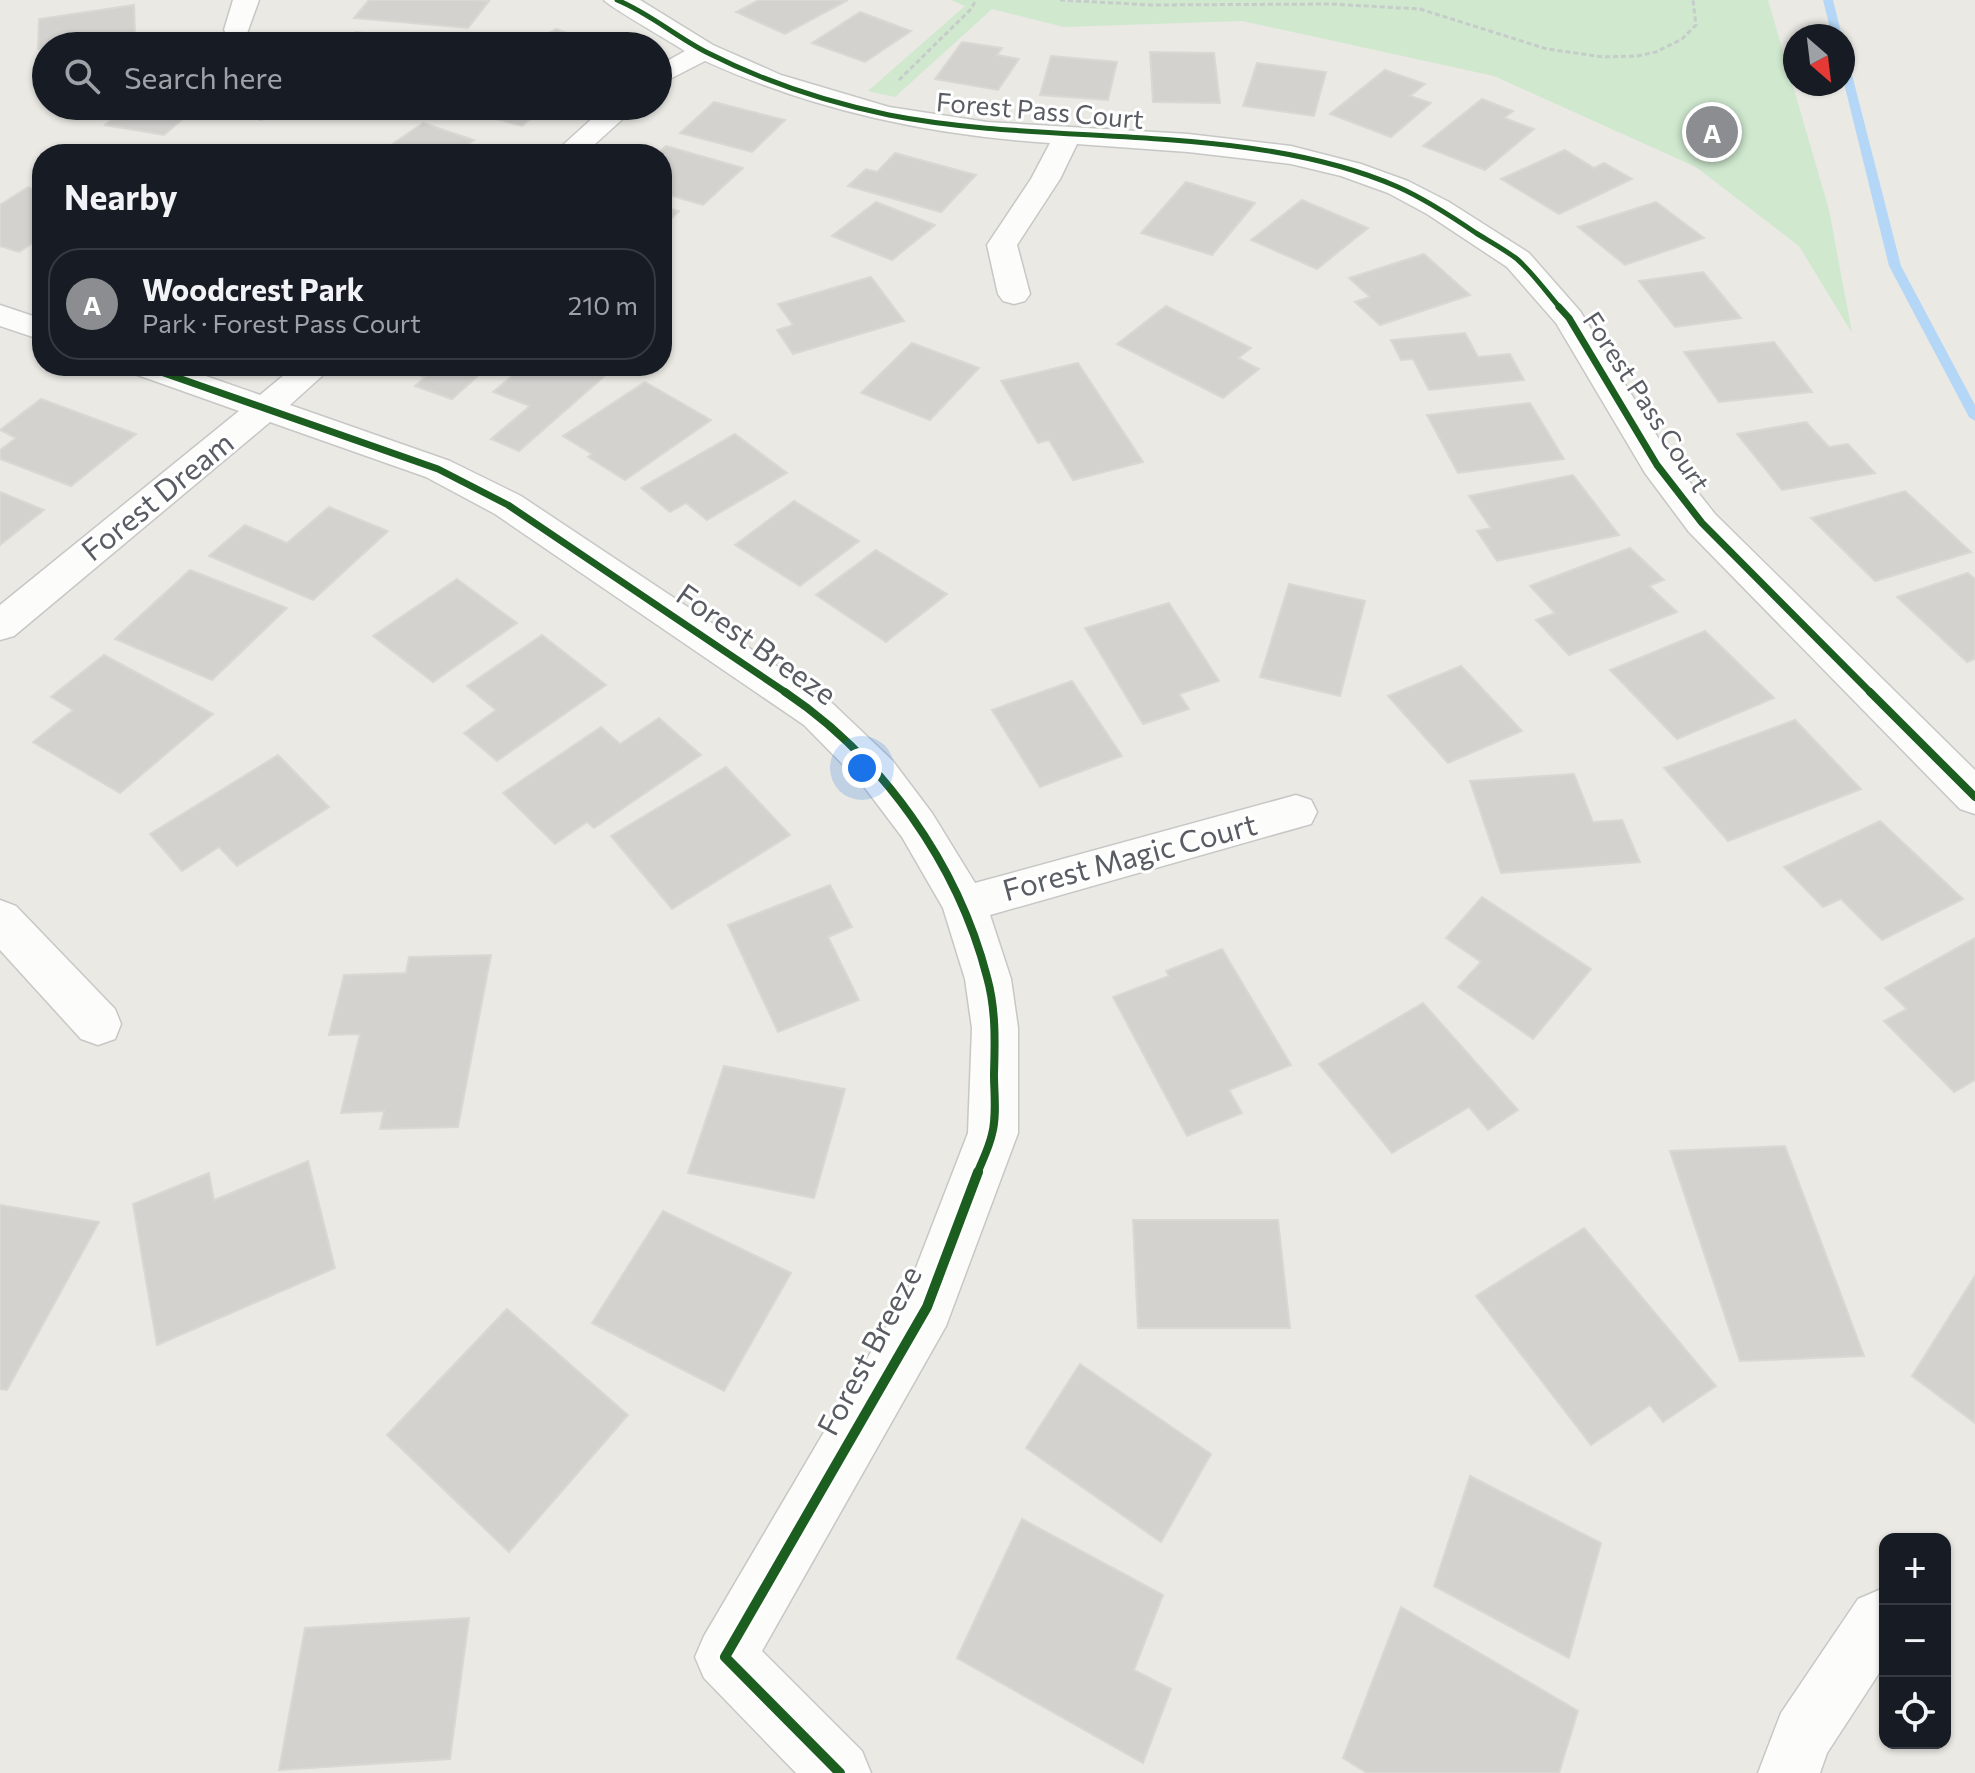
<!DOCTYPE html>
<meta charset="utf-8">
<style>
:root{--surface:#171b24;--page:#20242c;--text:#f1f3f6;--muted:#9ea1a6;--line:#363941;--accent:#8c8d90}
body{margin:0;font-family:Commissioner,sans-serif;background:var(--page);color:var(--text)}
.controls{position:absolute;right:24px;bottom:24px;display:grid;overflow:hidden;border-radius:16px;box-shadow:0 2px 6px #0004}
.controls button{width:72px;height:72px;display:grid;place-items:center;padding:0;border:0;border-bottom:2px solid var(--line);background:var(--surface);color:var(--text);font:40px sans-serif}
.compass{position:absolute;left:1783px;top:24px;width:72px;height:72px;border-radius:50%;background:var(--surface);box-shadow:0 2px 6px #0004;rotate:152deg}
.you{position:absolute;left:862px;top:768px;width:28px;height:28px;margin:-20px;border:6px solid #fff;border-radius:50%;background:#1a73e8;box-shadow:0 0 0 12px #1a73e833}
.badge{display:grid;place-items:center;width:52px;height:52px;border-radius:50%;background:var(--accent);color:#fff;font-size:26px;font-weight:700}
.pin{position:absolute;translate:-50% -50%;border:4px solid #fff;box-shadow:0 2px 8px #0006}
.list{margin:0;padding:0;list-style:none}
h2{display:flex;justify-content:space-between;align-items:center;height:104px;margin:0;padding:0 32px;font-size:34px}
h2 small{font-size:26px;font-weight:400;color:var(--muted)}
.list li{display:grid;grid-template-columns:52px 1fr auto;gap:24px;align-items:center;box-sizing:border-box;height:112px;margin:0 16px 16px;padding:0 16px;border:2px solid var(--line);border-radius:32px}
.list b{display:block;font-size:30px;white-space:nowrap}
.list p{margin:0;font-size:26px;white-space:nowrap;color:var(--muted)}
.list em{font-size:26px;font-style:normal;color:var(--muted)}
.icon{flex:none;width:44px;height:44px;fill:none;stroke:currentColor;stroke-width:2;stroke-linecap:round;stroke-linejoin:round}
.map{position:relative;flex:none;width:1975px;height:1773px;overflow:hidden}
.search{position:absolute;background:var(--surface);box-shadow:0 2px 6px #0004;left:32px;top:32px;width:640px;height:88px;display:flex;align-items:center;gap:20px;box-sizing:border-box;padding:0 28px;border-radius:44px;color:var(--muted);font-size:30px}
.panel{position:absolute;background:var(--surface);box-shadow:0 2px 6px #0004;left:32px;top:144px;width:640px;height:232px;border-radius:32px}
.map>svg:first-child{display:block}
</style>
<div class="map">
<svg width="1975" height="1773" viewBox="0 0 1975 1773">
<rect width="100%" height="100%" fill="#eae9e4"/>
<!-- green -->
<path fill="#cfe8ce" d="M951 0H1768L1829 210 1852 333 1799 246 1696 167 1494 76 1242 21 1064 27 992 9 895 97 868 91 965 6Z"/>
<g fill="none" stroke-linecap="round" stroke-linejoin="round">
<!-- stream -->
<g fill="#b5d7f7" fill-rule="evenodd">
<path d="M1823 0H1833L1842 36H1832Z"/>
<path d="M1843 56 1848 59 1901 266 1975 405V421L1969 417 1889 266 1843 79Z"/>
</g>
</g>
<!-- building -->
<g fill="#d3d2cf" stroke="#dad8d3" stroke-width="2">
<path d="M369 0H476L489 1 468 28 354 18Z"/>
<path d="M759 0H848L785 34 736 12Z"/>
<path d="M134 5 135 34 38 49 39 19Z"/>
<path d="M860 12 911 31 865 62 812 43Z"/>
<path d="M556 29 603 46H527Z"/>
<path d="M356 32 434 43 432 46H341Z"/>
<path d="M962 42 1002 48 997 55 1019 59 998 90 935 79Z"/>
<path d="M1150 52 1214 53 1220 103 1153 102Z"/>
<path d="M1051 56 1117 62 1108 100 1040 95Z"/>
<path d="M1257 63 1326 72 1314 116 1243 106Z"/>
<path d="M1385 70 1425 84 1410 96 1431 103 1391 137 1330 114Z"/>
<path d="M1482 99 1513 111 1504 118 1534 129 1485 170 1423 146Z"/>
<path d="M714 102 785 120 752 152 680 133Z"/>
<path d="M127 106H198L164 135 105 125Z"/>
<path d="M252 106H312L260 120Z"/>
<path d="M448 106H547L522 126Z"/>
<path d="M423 123 474 140 454 154H378Z"/>
<path d="M666 146 743 168 703 205 662 193V154H657Z"/>
<path d="M1565 150 1594 168 1604 163 1632 179 1559 214 1501 179Z"/>
<path d="M895 153 976 175 941 212 848 186 866 169 877 172Z"/>
<path d="M1186 182 1255 203 1212 255 1141 233Z"/>
<path d="M28 187 42 192V237L19 252 0 246V205Z"/>
<path d="M1302 200 1368 228 1317 269 1251 240Z"/>
<path d="M876 202 935 225 892 260 832 236Z"/>
<path d="M1656 202 1704 238 1625 265 1578 227Z"/>
<path d="M662 207 679 211 662 228Z"/>
<path d="M1424 254 1470 295 1380 325 1355 302 1370 297 1349 278Z"/>
<path d="M1703 272 1741 318 1675 327 1639 281Z"/>
<path d="M871 277 904 321 793 354 777 330 793 325 778 304Z"/>
<path d="M1166 306 1251 348 1238 358 1259 369 1223 398 1117 344Z"/>
<path d="M1465 333 1478 357 1510 354 1524 380 1429 390 1413 359 1401 360 1391 340Z"/>
<path d="M1774 342 1812 392 1719 402 1684 352Z"/>
<path d="M912 343 979 368 930 420 861 393Z"/>
<path d="M1078 363 1143 462 1073 480 1049 440 1038 443 1001 381Z"/>
<path d="M405 366H489L452 399 415 386 425 377 402 369Z"/>
<path d="M524 366H616L519 451 491 439 530 406 493 392Z"/>
<path d="M645 382 711 420 625 480 588 457 592 454 563 436Z"/>
<path d="M41 399 136 434 71 486 0 459V450L16 438 0 430Z"/>
<path d="M1530 403 1564 459 1458 473 1427 415Z"/>
<path d="M1806 422 1829 447 1848 444 1875 473 1782 490 1737 434Z"/>
<path d="M735 434 787 473 707 520 686 503 670 512 641 488Z"/>
<path d="M1573 475 1619 535 1497 561 1477 531 1491 528 1469 496Z"/>
<path d="M1905 491 1971 552 1875 581 1811 518Z"/>
<path d="M0 492 44 510 0 545Z"/>
<path d="M794 501 859 541 800 586 735 545Z"/>
<path d="M329 507 388 531 313 600 209 556 245 525 287 543Z"/>
<path d="M1630 548 1664 580 1649 586 1677 612 1569 655 1536 620 1555 613 1530 586Z"/>
<path d="M876 550 947 594 886 642 816 595Z"/>
<path d="M190 570 287 608 212 680 115 639Z"/>
<path d="M1968 573 1975 579V659L1967 662 1897 597Z"/>
<path d="M457 579 517 623 433 682 373 636Z"/>
<path d="M1289 584 1365 601 1340 696 1260 677Z"/>
<path d="M1169 603 1219 681 1179 694 1189 709 1143 724 1085 628Z"/>
<path d="M1705 631 1774 698 1677 739 1610 670Z"/>
<path d="M542 635 606 685 497 761 464 733 496 710 467 686Z"/>
<path d="M104 655 213 714 120 793 33 742 73 710 51 697Z"/>
<path d="M1461 666 1522 731 1448 763 1388 696Z"/>
<path d="M1072 681 1122 756 1040 787 992 710Z"/>
<path d="M659 718 701 755 594 828 587 822 555 844 503 793 601 727 620 744Z"/>
<path d="M1795 720 1861 789 1728 841 1664 768Z"/>
<path d="M278 755 329 807 237 866 219 847 182 871 150 834Z"/>
<path d="M726 767 790 835 672 909 611 836Z"/>
<path d="M1574 774 1593 822 1622 820 1640 862 1501 873 1470 781Z"/>
<path d="M1880 821 1963 899 1882 940 1841 899 1823 907 1784 867Z"/>
<path d="M830 885 852 927 828 937 859 1000 778 1032 728 925Z"/>
<path d="M1482 897 1591 969 1533 1039 1458 987 1481 962 1446 938Z"/>
<path d="M1975 938V1080L1954 1092 1884 1021 1907 1009 1885 988Z"/>
<path d="M1222 949 1291 1065 1229 1090 1242 1113 1187 1136 1113 997 1169 976 1166 971Z"/>
<path d="M491 955 458 1127 380 1129 384 1111 341 1113 360 1034 329 1035 344 975 406 973 409 957Z"/>
<path d="M1423 1003 1518 1110 1488 1130 1469 1107 1392 1153 1319 1064Z"/>
<path d="M724 1066 845 1089 814 1198 688 1173Z"/>
<path d="M1785 1146 1864 1356 1740 1361 1670 1151Z"/>
<path d="M308 1161 335 1268 157 1345 133 1204 209 1173 214 1200Z"/>
<path d="M0 1205 99 1222 7 1390 0 1389Z"/>
<path d="M663 1211 791 1273 724 1391 592 1323Z"/>
<path d="M1133 1220H1278L1290 1328H1138Z"/>
<path d="M1584 1228 1716 1386 1663 1422 1650 1405 1591 1445 1476 1296Z"/>
<path d="M1975 1276V1423L1912 1376Z"/>
<path d="M507 1309 628 1415 509 1552 387 1435Z"/>
<path d="M1080 1364 1211 1454 1161 1542 1026 1448Z"/>
<path d="M1470 1476 1601 1543 1569 1658 1434 1586Z"/>
<path d="M1022 1519 1163 1595 1134 1670 1171 1689 1143 1763 957 1658Z"/>
<path d="M1401 1607 1578 1711 1559 1773H1367L1343 1758Z"/>
<path d="M469 1618 450 1759 279 1770 305 1628Z"/>
</g>
<g fill="none" stroke-linecap="round" stroke-linejoin="round">
<!-- street casing -->
<g stroke="#c6c7c6" stroke-width="3">
<g id="street">
<path d="M233 0H259L246 36H228L224 30Z"/>
<path d="M604 0H640L713 45 781 75 889 107 987 122 1188 134 1291 146 1361 164 1408 181 1449 202 1529 253 1580 311 1670 457 1715 514 1975 770V814L1960 809 1689 532 1645 473 1556 323 1507 267 1427 214 1388 193 1341 176 1291 164 1188 152 1077 144 1060 179 1017 245 1030 294 1025 301 1014 304 1003 301 998 294 987 245 1031 179 1050 143C929 135 816 111 705 61L658 85V66L685 51C673 43 608 6 604 0Z"/>
<path d="M606 106H637L584 154H553Z"/>
<path d="M0 305 42 319V340L0 326Z"/>
<path d="M127 366H177L260 395 295 366H333L290 405 450 461 521 496 832 703 892 760 932 813 975 883 1296 795 1311 800 1317 812 1311 824 990 915 1011 979 1018 1028V1133L946 1326 762 1651 862 1751 871 1773H796L704 1678 695 1657 704 1636 907 1291 968 1133 972 1028 965 979 943 908 902 837 862 784 804 725 495 514 426 477 270 422 14 636 0 640V605L239 411 132 373Z"/>
<path d="M0 900 16 906 115 1009 121 1024 115 1039 98 1045 81 1039 0 950Z"/>
<path d="M1879 1590 1885 1593V1664L1827 1753 1820 1773H1758L1781 1713 1858 1599Z"/>
</g>
</g>
<!-- path -->
<g stroke="#c6ccc9" stroke-width="3" stroke-dasharray="5 3" stroke-linecap="butt">
<path d="M1060 0 1151 5 1331 4 1420 9 1547 49 1604 57 1637 56 1656 52 1682 39 1696 25 1693 0"/>
<path d="M899 80 971 9 976 0"/>
</g>
<!-- street -->
<use href="#street" fill="#fcfcfb" fill-rule="evenodd"/>
<!-- cycleway-far3 casing -->
<g stroke="#fff" stroke-width="8">
<path id="cycleway-far3" d="M617 0C649 13 675 36 706 52 763 81 826 102 889 115 1051 147 1247 121 1398 187 1425 199 1451 216 1476 233 1489 241 1504 249 1517 259 1533 273 1547 293 1561 309"/>
</g>
<!-- cycleway-far2 casing -->
<g stroke="#fff" stroke-width="11">
<g id="cycleway-far2">
<path d="M1559 307 1569 318 1657 465 1702 523 1872 694"/>
<path d="M144 366 438 469 508 505 788 694"/>
</g>
</g>
<!-- cycleway-far1 casing -->
<g stroke="#fff" stroke-width="13">
<g id="cycleway-far1">
<path d="M785 692C882 757 958 864 987 977 996 1009 995 1042 994 1074 994 1093 997 1116 992 1134 989 1148 982 1161 977 1174"/>
<path d="M1870 692 1975 797"/>
</g>
</g>
<!-- cycleway casing -->
<g stroke="#fff" stroke-width="15">
<path id="cycleway" d="M840 1773 725 1657 927 1307 978 1172"/>
</g>
<!-- cycleway-far3 -->
<use href="#cycleway-far3" stroke="#1b5e20" stroke-width="5"/>
<!-- cycleway-far2 -->
<use href="#cycleway-far2" stroke="#1b5e20" stroke-width="7"/>
<!-- cycleway-far1 -->
<use href="#cycleway-far1" stroke="#1b5e20" stroke-width="8"/>
<!-- cycleway -->
<use href="#cycleway" stroke="#1b5e20" stroke-width="10"/>
</g>
<g text-anchor="middle" stroke-width="6" stroke-linejoin="round" paint-order="stroke">
<!-- far-street labels -->
<g font-size="26" fill="#595c63" stroke="#fff">
<text transform="translate(1040 111) rotate(5)" y="9">Forest Pass Court</text>
<text transform="translate(1646 402) rotate(57)" y="9">Forest Pass Court</text>
</g>
<!-- street labels -->
<g font-size="30" fill="#595c63" stroke="#fff">
<text transform="translate(158 497) rotate(-39)" y="10">Forest Dream</text>
<text transform="translate(756 645) rotate(35)" y="10">Forest Breeze</text>
<text transform="translate(1130 858) rotate(-15)" y="10">Forest Magic Court</text>
<text transform="translate(870 1351) rotate(-62)" y="10">Forest Breeze</text>
</g>
</g>
</svg>
<div class="controls">
<button>+</button>
<button>−</button>
<button><svg class="icon" aria-label="locate" viewBox="0 0 24 24"><circle cx="12" cy="12" r="6"/><path d="M12 2v4M12 18v4M2 12h4M18 12h4"/></svg></button>
</div>
<svg class="compass" viewBox="-18 -18 36 36"><path d="M0-13l5 13h-10z" fill="#e53935"/><path d="M0 13l5-13h-10z" fill="#9ea1a6"/></svg>
<div class="you"></div>
<div class="pin badge" style="left:1712px;top:132px">A</div>
<div class="search"><svg class="icon" aria-label="search" viewBox="0 0 24 24"><circle cx="10" cy="10" r="6"/><path d="M15 15l6 6"/></svg>Search here</div>
<section class="panel">
<h2>Nearby<small></small></h2>
<ul class="list">
<li><span class="badge">A</span><div><b>Woodcrest Park</b><p>Park · Forest Pass Court</p></div><em>210 m</em></li>
</ul>
</section>
</div>
